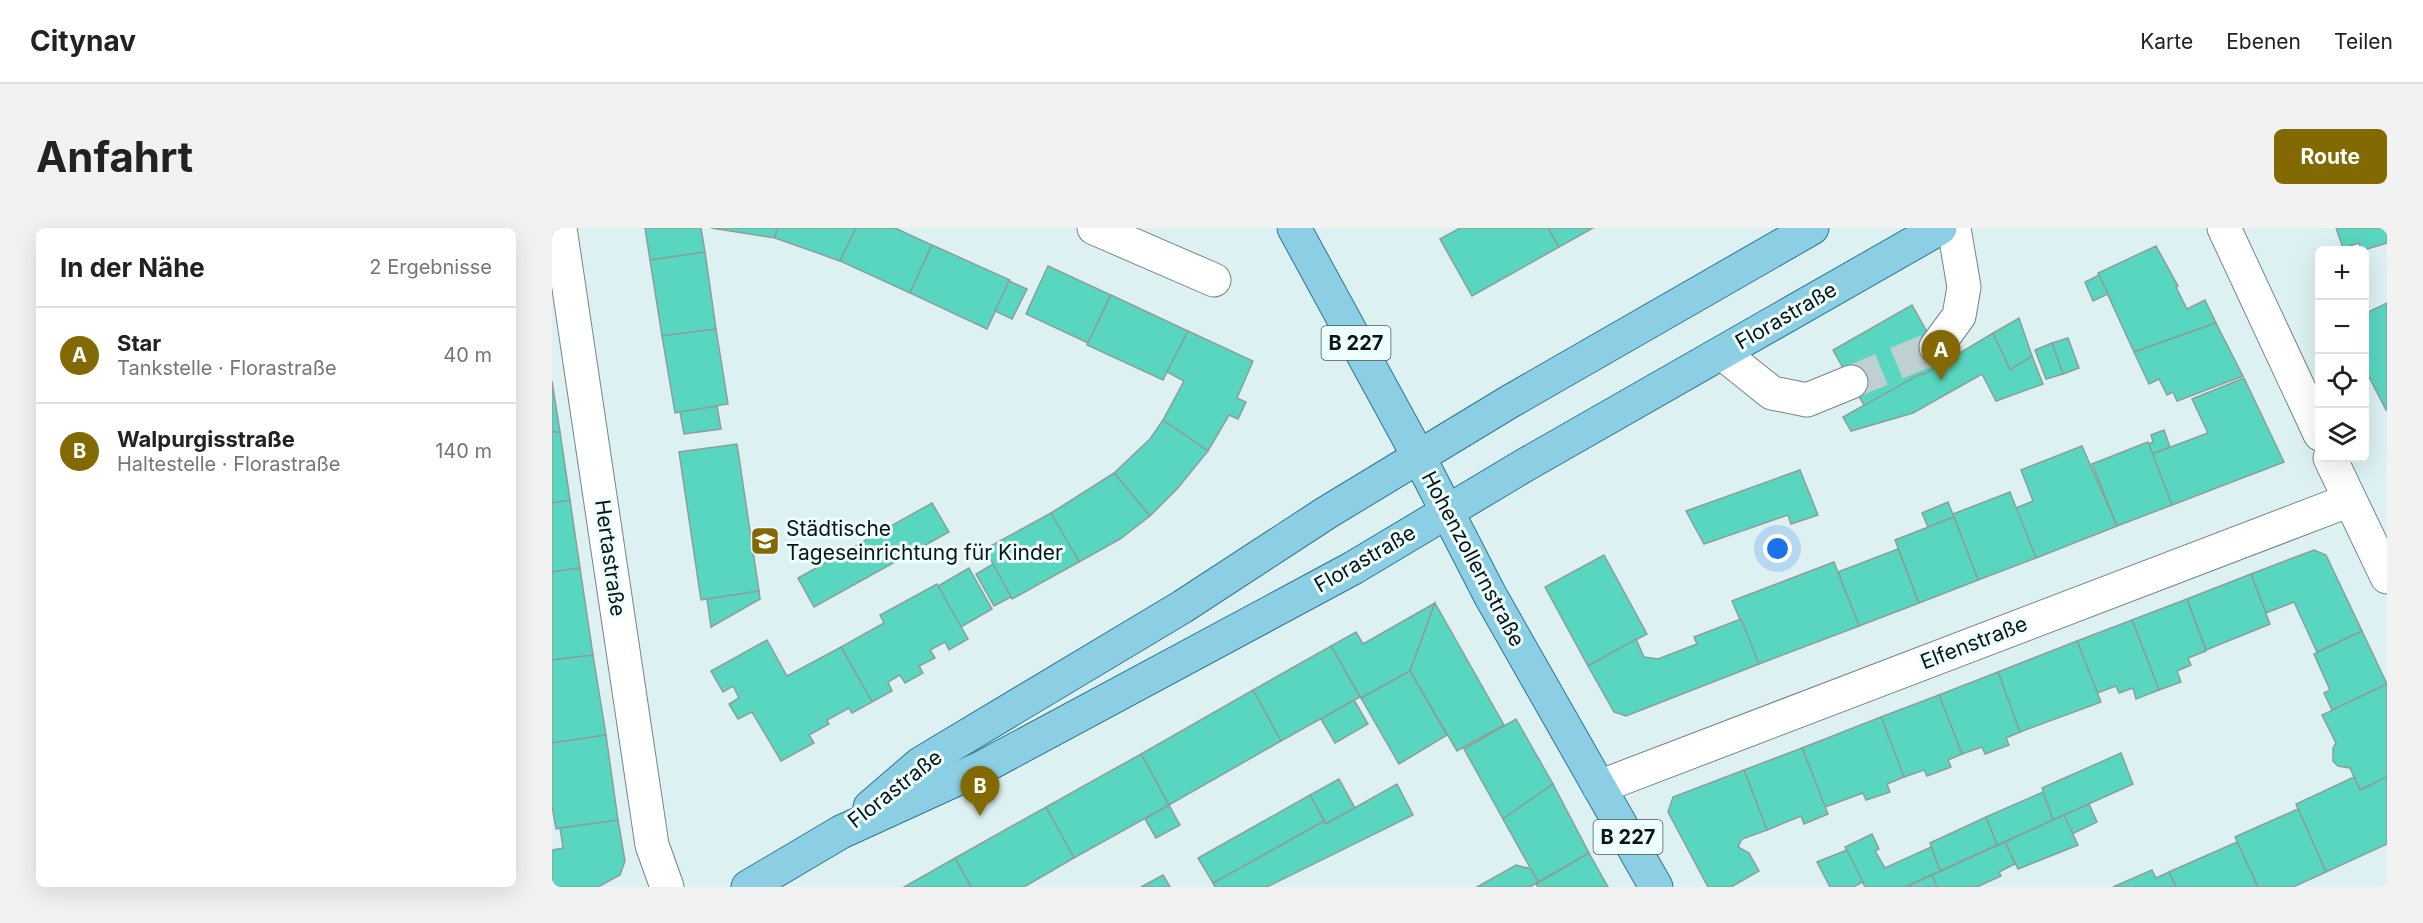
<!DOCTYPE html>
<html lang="de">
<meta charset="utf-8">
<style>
:root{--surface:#fff;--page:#f2f2f2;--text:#222;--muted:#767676;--line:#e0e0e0;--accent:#836902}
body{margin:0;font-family:Inter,sans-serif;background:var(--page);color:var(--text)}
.controls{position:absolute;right:18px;top:18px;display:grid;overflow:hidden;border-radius:9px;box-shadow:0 6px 24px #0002}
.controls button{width:54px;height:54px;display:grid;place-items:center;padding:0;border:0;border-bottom:2px solid var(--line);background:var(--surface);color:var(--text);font:30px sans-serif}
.you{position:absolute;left:1226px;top:321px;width:21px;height:21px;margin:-15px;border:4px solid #fff;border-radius:50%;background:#1a73e8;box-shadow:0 0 0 9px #1a73e833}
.badge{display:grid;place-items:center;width:39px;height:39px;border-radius:50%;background:var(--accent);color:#fff;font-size:20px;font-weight:700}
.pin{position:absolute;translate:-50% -50px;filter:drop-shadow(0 2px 3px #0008)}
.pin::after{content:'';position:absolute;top:32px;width:21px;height:18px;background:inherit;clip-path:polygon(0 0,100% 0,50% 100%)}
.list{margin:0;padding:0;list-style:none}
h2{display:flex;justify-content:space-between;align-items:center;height:78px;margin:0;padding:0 24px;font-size:26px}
h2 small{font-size:20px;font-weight:400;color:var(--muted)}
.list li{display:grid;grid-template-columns:39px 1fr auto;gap:18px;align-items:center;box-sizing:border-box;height:96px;padding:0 24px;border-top:2px solid var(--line)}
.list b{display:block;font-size:22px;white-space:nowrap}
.list p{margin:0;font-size:20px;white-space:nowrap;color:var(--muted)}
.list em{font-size:20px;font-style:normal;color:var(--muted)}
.icon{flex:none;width:33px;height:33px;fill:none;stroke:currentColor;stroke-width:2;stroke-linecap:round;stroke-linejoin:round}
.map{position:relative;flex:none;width:1835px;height:659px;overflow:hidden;border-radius:9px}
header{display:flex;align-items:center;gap:36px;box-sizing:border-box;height:84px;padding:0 30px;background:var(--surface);border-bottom:2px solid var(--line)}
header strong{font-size:28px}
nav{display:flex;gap:33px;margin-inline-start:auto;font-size:21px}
.intro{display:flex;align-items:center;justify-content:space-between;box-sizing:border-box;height:144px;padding:0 36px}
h1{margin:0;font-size:42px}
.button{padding:15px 27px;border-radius:9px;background:var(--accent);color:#fff;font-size:21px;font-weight:700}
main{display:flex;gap:36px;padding:0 36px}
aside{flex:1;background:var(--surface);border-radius:9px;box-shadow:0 6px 24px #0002}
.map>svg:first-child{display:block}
</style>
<header>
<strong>Citynav</strong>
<nav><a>Karte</a><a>Ebenen</a><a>Teilen</a></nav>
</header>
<div class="intro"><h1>Anfahrt</h1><a class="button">Route</a></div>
<main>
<aside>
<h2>In der Nähe<small>2 Ergebnisse</small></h2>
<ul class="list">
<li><span class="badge">A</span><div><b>Star</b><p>Tankstelle · Florastraße</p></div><em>40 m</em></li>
<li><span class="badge">B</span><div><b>Walpurgisstraße</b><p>Haltestelle · Florastraße</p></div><em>140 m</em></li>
</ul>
</aside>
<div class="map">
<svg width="1835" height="659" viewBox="0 0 1835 659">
<rect width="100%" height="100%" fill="#ddf1f3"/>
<!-- building -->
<g fill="#59d6c0" stroke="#8c9e9a" stroke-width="1.5">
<path d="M93 0H149L153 24 98 32Z"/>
<path d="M159 0H225L223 10Z"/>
<path d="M225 0H304L288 33 223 10Z"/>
<path d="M304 0H343L380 17 358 65 288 33Z"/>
<path d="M908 0H996L1007 19 920 68 888 11Z"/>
<path d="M996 0H1041L1007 19Z"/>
<path d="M1784 0H1835V15L1812 22H1809L1807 15 1791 20Z"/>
<path d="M380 17 458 52 435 101 358 65Z"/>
<path d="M1604 18 1626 58 1624 59 1635 81 1653 72 1664 95 1582 124 1546 45Z"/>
<path d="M153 24 164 101 110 108 98 32Z"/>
<path d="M496 38 559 67 536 115 474 86Z"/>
<path d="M1547 47 1556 66 1541 73 1533 54Z"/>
<path d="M457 53 475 61 460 91 443 83Z"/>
<path d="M559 67 636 103 611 152 535 117Z"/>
<path d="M1835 75V182H1834L1812 139V86Z"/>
<path d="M1360 77 1397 143 1318 188 1281 122Z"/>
<path d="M1467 90 1480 128 1458 142 1441 105Z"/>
<path d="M1664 95 1691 148 1625 173 1621 164 1615 167 1607 151 1597 156 1582 124Z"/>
<path d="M164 101 176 176 123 185 110 108Z"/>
<path d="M636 103 701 133 685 170 694 174 686 191 677 187 656 223 611 192 632 153 615 144Z"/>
<path d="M1441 105 1458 142 1480 128 1491 156 1444 173 1430 146 1361 185 1299 203 1291 189 1370 145 1371 147Z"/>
<path d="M1516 110 1527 140 1511 146 1500 115Z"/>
<path d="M1500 115 1511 146 1494 151 1483 122Z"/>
<path d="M1692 150 1732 234 1620 277 1600 226 1656 205 1640 171Z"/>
<path d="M0 153 8 204H0Z"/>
<path d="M165 178 169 201 132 206 128 184Z"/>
<path d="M611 192 656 223 625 261 598 288 562 245 598 211Z"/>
<path d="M1612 202 1618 219 1600 226 1597 216 1601 214 1599 207Z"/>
<path d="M0 204H8L18 272 0 275Z"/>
<path d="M1596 214 1620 277 1565 298 1540 236Z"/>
<path d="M185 216 207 363 149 372 127 224Z"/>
<path d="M1530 218 1565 298 1484 330 1464 280 1481 273 1469 242Z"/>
<path d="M1248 242 1266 287 1239 296 1236 287 1152 316 1134 283Z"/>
<path d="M562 245 598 288 568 311 527 334 499 285Z"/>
<path d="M1458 264 1484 330 1426 352 1401 286Z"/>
<path d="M18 272 28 340 0 344V275Z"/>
<path d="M1396 274 1402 289 1376 299 1370 285Z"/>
<path d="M380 275 397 304 262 379 246 350Z"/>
<path d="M499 285 527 334 460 371 433 321Z"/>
<path d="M1402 289 1426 352 1367 375 1343 312Z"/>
<path d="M1346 321 1367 375 1307 398 1286 344Z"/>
<path d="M1762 322 1774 327 1810 403 1765 424 1742 374 1714 385 1699 346Z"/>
<path d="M1052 327 1095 406 1036 438 993 359Z"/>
<path d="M1282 334 1307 398 1207 436 1180 373Z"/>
<path d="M441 336 459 369 442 378 424 346Z"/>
<path d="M28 340 41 427 0 432V344Z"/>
<path d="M417 340 440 381 409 399 386 358Z"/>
<path d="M1699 346 1718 396 1654 422 1635 371Z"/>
<path d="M385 356 416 411 397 422 393 414 378 422 383 430 367 438 371 445 353 455 348 447 336 454 340 463 320 474 289 419 332 395 328 387Z"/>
<path d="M207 363 208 371 159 399 155 371Z"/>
<path d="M1635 371 1654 423 1636 430 1639 437 1625 443 1629 454 1607 462 1580 392Z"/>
<path d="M883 375 858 443 809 470 779 418 804 404 811 416Z"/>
<path d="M883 375 952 497 905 523 858 443Z"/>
<path d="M1189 391 1207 436 1074 488 1062 484 1036 438 1084 411 1092 429 1106 431 1145 416 1142 409Z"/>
<path d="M1580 392 1607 462 1584 471 1581 460 1567 465 1564 458 1545 465 1525 413Z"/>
<path d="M1810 403 1835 456 1780 482 1772 465 1778 462 1762 426Z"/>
<path d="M215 412 235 448 289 419 320 474 300 485 297 480 275 492 277 496 257 507 262 515 229 533 200 484 186 491 177 476 187 470 181 458 171 464 159 443Z"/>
<path d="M1525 413 1549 474 1468 504 1446 444Z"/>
<path d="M779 418 808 469 729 513 701 462Z"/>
<path d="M41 427 54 507 0 515V432Z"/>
<path d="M858 443 895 507 847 536 809 470Z"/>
<path d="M1446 444 1468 504 1454 510 1457 517 1433 526 1430 519 1410 526 1387 467Z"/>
<path d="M1835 456V549L1808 562 1798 540 1786 538 1781 533V520L1784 515 1770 487Z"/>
<path d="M701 462 729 513 617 577 589 526Z"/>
<path d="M1387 467 1410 526 1396 532 1399 539 1375 548 1372 542 1352 549 1329 489Z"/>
<path d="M802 472 816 496 783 515 769 491Z"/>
<path d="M1329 489 1352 549 1335 556 1338 564 1314 572 1311 565 1273 579 1250 520Z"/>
<path d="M964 491 1001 556 951 591 912 521Z"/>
<path d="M54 507 66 592 4 601 0 578V515Z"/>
<path d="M1250 520 1276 586 1252 596 1249 588 1215 602 1192 542Z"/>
<path d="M1569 525 1581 556 1501 592 1490 560Z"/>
<path d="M589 526 617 577 522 630 494 579Z"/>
<path d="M1192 542 1215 602 1190 611 1186 619 1197 625 1207 643 1179 659H1156L1116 584 1121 569Z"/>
<path d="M1802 549 1808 562 1835 549V616L1774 644 1744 576Z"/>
<path d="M787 551 803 580 774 596 758 567Z"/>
<path d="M845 556 861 587 715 659H663L661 655 772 593 774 596Z"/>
<path d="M1001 556 1037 625 986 654 951 591Z"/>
<path d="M1491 564 1501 592 1445 617 1434 589Z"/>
<path d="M758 567 772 593 661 655 646 630Z"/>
<path d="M1537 576 1545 594 1520 606 1512 587Z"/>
<path d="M617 577 628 597 604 610 593 591Z"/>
<path d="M494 579 522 630 472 659H419L403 630Z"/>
<path d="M1746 581 1774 644 1741 659H1706L1683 609Z"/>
<path d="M1512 587 1526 617 1466 641 1453 614Z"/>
<path d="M1434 589 1445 617 1388 643 1378 615Z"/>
<path d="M66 592 73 633 68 647 46 659H0V622L11 620 8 600Z"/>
<path d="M1320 606 1327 621 1323 623 1333 640 1379 619 1388 643 1353 659H1313L1293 619Z"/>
<path d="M1453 614 1463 636 1447 644 1449 648 1425 659H1385L1380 647Z"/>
<path d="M1685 614 1706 659H1624L1617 644Z"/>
<path d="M1295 622 1311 654 1301 659H1278L1265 634Z"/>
<path d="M1037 625 1056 659H986L984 656Z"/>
<path d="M403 630 419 659H352Z"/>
<path d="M964 637 979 641 986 654 978 659H925Z"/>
<path d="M1600 642 1604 650 1617 644 1624 659H1561Z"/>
<path d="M611 647 618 659H589Z"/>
<path d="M1380 647 1385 659H1354Z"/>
</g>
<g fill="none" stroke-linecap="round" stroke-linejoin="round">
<!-- minor-tunnel -->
<path stroke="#bed0d2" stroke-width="33" stroke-dasharray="33 16" stroke-linecap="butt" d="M1299 154 1384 119"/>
<!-- minor casing -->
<g stroke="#738587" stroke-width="35">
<g id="minor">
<path d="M8 0 100 617 115 659"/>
<path d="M542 0 662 52"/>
<path d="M1672 0 1768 206"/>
<path d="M1384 119 1407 88 1412 59 1402 0"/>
<path d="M1170 125 1220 165 1255 172 1299 154"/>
<path d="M1778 230 1835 349"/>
<path d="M1047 559 1798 272"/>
</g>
</g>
<!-- major casing -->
<g stroke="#2e778f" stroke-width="35">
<g id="major">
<path d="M742 0 867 229 938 367 1104 659"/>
<path d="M318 579 368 536 630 379 774 285 957 174 1260 0"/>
<path d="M196 659 289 604 429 540 801 340 973 237 1388 0"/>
</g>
</g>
<!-- minor -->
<use href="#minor" stroke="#fff" stroke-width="33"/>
<!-- major -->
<use href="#major" stroke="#8ccee3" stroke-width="33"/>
</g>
<!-- icons -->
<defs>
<g id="school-square" transform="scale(1.5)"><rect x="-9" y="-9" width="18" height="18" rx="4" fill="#836902" stroke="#edfeff"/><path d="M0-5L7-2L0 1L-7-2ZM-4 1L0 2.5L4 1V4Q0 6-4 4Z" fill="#fff"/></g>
</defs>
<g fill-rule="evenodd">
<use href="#school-square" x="213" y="313"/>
</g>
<g text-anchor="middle" stroke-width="6" stroke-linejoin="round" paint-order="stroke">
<!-- shield labels -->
<g fill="#edfeff" stroke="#505a5a" stroke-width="1.5">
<rect x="769.5" y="98" width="69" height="34" rx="4.5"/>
<rect x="1041.5" y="592" width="69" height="34" rx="4.5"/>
</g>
<g font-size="20" font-weight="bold" fill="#0c1414">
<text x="804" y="122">B 227</text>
<text x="1076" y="616">B 227</text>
</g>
<!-- street labels -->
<g font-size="21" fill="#0c1414" stroke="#edfeff">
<text transform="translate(1234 88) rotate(-30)" y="7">Florastraße</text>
<text transform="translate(58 330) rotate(82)" y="7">Hertastraße</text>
<text transform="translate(813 331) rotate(-30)" y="7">Florastraße</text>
<text transform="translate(921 331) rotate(62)" y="7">Hohenzollernstraße</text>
<text transform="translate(1422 415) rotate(-21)" y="7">Elfenstraße</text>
<text transform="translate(343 561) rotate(-38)" y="7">Florastraße</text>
</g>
<!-- poi labels -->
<g font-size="21" fill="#0c1414" stroke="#edfeff" text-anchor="start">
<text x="234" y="308">Städtische<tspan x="234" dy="24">Tageseinrichtung für Kinder</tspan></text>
</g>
</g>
</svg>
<div class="controls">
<button>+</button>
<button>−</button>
<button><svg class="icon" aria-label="locate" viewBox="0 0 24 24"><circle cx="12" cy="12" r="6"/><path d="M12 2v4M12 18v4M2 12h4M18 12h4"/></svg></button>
<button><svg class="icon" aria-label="layers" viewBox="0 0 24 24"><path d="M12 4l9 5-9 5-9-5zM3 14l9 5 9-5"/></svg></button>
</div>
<div class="you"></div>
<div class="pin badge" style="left:1389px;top:152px">A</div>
<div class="pin badge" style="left:428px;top:588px">B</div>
</div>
</main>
